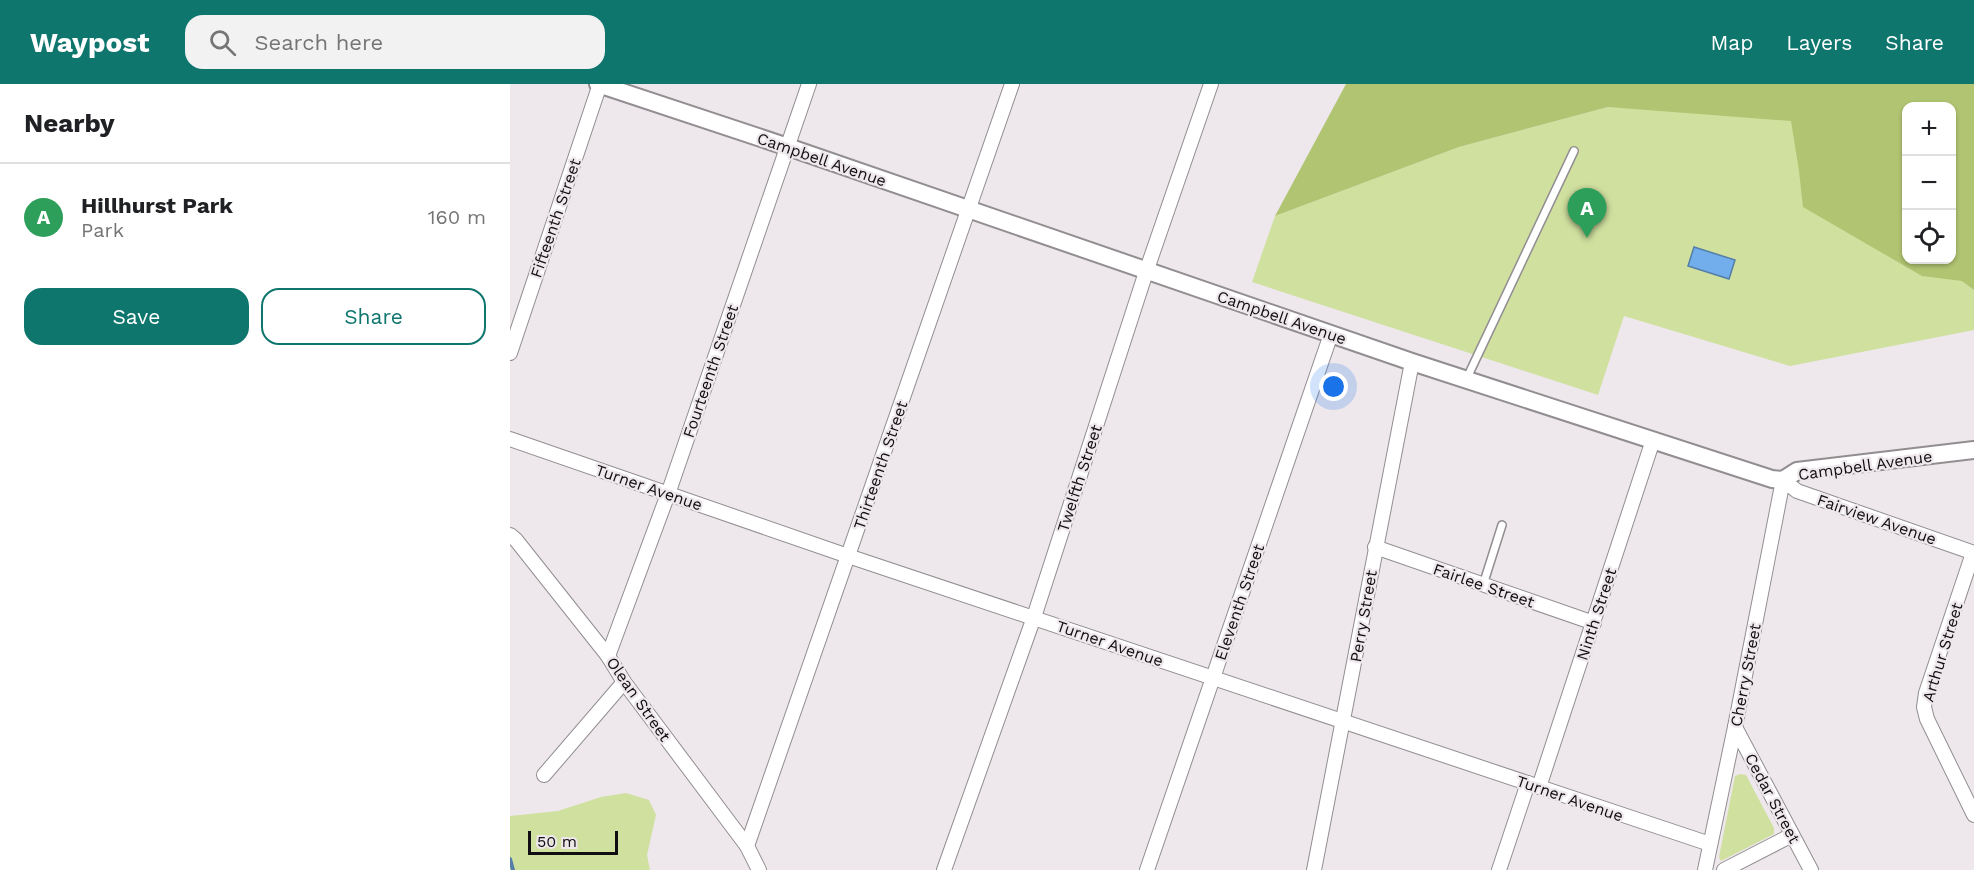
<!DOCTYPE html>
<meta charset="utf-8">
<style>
:root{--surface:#fff;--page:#f2f2f2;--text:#202124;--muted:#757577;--line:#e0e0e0;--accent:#0f766e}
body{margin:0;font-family:"Work Sans",sans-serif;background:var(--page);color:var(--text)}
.controls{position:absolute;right:18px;top:18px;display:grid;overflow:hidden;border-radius:12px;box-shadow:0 2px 4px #0004}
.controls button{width:54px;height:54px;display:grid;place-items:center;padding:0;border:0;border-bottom:2px solid var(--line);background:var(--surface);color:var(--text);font:30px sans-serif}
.scale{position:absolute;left:18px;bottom:15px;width:90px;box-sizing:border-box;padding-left:6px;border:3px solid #100e10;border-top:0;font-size:16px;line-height:21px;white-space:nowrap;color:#100e10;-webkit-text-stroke:4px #eee8ed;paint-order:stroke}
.you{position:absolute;left:824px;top:303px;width:21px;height:21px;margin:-15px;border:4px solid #fff;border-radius:50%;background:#1a73e8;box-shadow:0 0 0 9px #1a73e833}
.badge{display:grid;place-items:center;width:39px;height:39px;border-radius:50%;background:var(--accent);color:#fff;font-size:20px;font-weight:700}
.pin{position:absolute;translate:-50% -50px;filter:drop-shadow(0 2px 3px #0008)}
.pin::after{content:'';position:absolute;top:32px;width:21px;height:18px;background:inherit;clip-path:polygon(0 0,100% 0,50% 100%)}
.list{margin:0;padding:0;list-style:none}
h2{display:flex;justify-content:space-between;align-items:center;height:78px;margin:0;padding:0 24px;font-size:26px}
h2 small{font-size:20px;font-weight:400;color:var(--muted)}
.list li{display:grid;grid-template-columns:39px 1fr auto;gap:18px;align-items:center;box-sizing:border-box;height:108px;padding:0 24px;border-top:2px solid var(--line)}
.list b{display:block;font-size:22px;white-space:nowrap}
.list p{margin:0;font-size:20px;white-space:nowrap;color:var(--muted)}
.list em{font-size:20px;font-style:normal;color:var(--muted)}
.actions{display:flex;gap:12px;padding:18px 24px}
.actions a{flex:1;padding:14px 0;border:2px solid var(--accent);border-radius:18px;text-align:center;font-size:21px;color:var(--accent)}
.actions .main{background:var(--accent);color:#fff}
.icon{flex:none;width:33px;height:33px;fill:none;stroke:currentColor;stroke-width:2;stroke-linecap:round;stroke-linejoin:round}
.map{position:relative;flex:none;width:1464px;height:786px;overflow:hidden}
header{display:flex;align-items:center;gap:36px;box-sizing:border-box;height:84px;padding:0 30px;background:var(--accent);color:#fff}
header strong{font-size:28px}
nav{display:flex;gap:33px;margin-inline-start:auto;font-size:21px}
.search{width:420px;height:54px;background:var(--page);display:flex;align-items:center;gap:15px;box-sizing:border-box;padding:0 21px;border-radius:18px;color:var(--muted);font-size:22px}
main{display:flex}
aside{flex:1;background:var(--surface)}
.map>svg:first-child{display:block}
</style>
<header>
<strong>Waypost</strong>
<div class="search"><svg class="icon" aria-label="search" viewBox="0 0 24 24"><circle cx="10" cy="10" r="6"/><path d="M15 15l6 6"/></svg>Search here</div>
<nav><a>Map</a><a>Layers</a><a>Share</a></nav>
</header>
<main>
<aside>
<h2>Nearby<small></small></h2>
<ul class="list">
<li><span class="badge" style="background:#2e9e5b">A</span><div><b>Hillhurst Park</b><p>Park</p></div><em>160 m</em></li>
</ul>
<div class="actions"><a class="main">Save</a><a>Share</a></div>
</aside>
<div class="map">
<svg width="1464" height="786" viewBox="0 0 1464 786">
<rect width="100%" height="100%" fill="#eee8ed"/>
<!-- green -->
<g fill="#d0e09f">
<path d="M1098 23 1396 32V176H1442L1464 32V246L1280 282 1114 232 1088 311 742 198 765 132 949 63Z"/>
<path d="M1230 690 1236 691 1264 744V750L1211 777 1209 773 1225 692Z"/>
<path d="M116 709 139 716 146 731 137 771 140 786H0V732L48 727 91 713Z"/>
</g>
<!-- forest -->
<path fill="#b1c472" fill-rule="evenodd" d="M836 0H1464V206L1452 197 1412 192 1293 123 1289 87 1281 37 1098 23 949 63 765 132ZM1442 22V176H1396V22Z"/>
<!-- water -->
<path fill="#71aeeb" stroke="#547ea9" stroke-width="1.5" d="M1184 163 1225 176 1219 195 1178 182Z"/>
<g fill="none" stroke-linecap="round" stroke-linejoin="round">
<!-- stream -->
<path stroke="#547ea9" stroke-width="4" d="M0 775 3 786"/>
<!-- service casing -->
<g stroke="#928d91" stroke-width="10">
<g id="service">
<path d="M956 296 1064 67"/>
<path d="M973 501 992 441"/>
</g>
</g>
<!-- minor casing -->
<g stroke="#928d91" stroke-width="16">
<g id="minor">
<path d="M0 269 90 0"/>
<path d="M0 355 338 472 1200 760"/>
<path d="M0 451 6 456 98 572 114 598 237 762 249 786"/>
<path d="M865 463 1084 539"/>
<path d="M1463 469 1416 609 1414 623 1417 635 1464 731"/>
<path d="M98 572 158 410 299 0"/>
<path d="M1225 643 1301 786"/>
<path d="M34 691 114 598"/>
<path d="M1029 703 1143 356"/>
<path d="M237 762 502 0"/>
<path d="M434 786 524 533 636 188 701 0"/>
<path d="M637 786 821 250"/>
<path d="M804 786 902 278"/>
<path d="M989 786 1018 699"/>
<path d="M1195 786 1225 643 1273 396 1287 407 1464 469"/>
<path d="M1214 786 1282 751"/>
</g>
</g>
<!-- tertiary casing -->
<g stroke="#928d91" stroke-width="20">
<path id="tertiary" d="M88 0 278 63 902 278 1262 395 1273 396 1287 387 1464 366"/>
</g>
<!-- service -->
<use href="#service" stroke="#fff" stroke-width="7"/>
<!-- minor -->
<use href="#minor" stroke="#fff" stroke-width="14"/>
<!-- tertiary -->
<use href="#tertiary" stroke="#fff" stroke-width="16"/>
</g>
<g text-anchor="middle" stroke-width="4.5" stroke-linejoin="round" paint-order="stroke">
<!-- street labels -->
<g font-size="16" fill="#100e10" stroke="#eee8ed">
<text transform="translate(312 75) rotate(19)" y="6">Campbell Avenue</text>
<text transform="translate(45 134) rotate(-71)" y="6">Fifteenth Street</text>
<text transform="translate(772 233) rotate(19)" y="6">Campbell Avenue</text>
<text transform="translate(200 287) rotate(-71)" y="6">Fourteenth Street</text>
<text transform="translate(370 381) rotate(-71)" y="6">Thirteenth Street</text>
<text transform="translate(1355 381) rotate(-8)" y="6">Campbell Avenue</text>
<text transform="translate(569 394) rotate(-72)" y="6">Twelfth Street</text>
<text transform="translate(139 403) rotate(19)" y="6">Turner Avenue</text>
<text transform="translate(1367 435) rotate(19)" y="6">Fairview Avenue</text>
<text transform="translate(974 501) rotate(19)" y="6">Fairlee Street</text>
<text transform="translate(729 518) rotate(-71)" y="6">Eleventh Street</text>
<text transform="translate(1086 530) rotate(-72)" y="6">Ninth Street</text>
<text transform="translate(853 532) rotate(-80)" y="6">Perry Street</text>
<text transform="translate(600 559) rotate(19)" y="6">Turner Avenue</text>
<text transform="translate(1432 568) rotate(-73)" y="6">Arthur Street</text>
<text transform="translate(1235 591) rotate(-79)" y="6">Cherry Street</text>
<text transform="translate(129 615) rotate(55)" y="6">Olean Street</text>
<text transform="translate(1060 714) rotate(19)" y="6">Turner Avenue</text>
<text transform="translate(1263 714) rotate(62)" y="6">Cedar Street</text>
</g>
</g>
</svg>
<div class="controls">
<button>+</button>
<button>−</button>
<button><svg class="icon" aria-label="locate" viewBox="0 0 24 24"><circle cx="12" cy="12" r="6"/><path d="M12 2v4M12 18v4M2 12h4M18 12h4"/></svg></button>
</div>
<div class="scale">50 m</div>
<div class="you"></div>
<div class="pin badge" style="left:1077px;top:154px;background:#2e9e5b">A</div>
</div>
</main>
